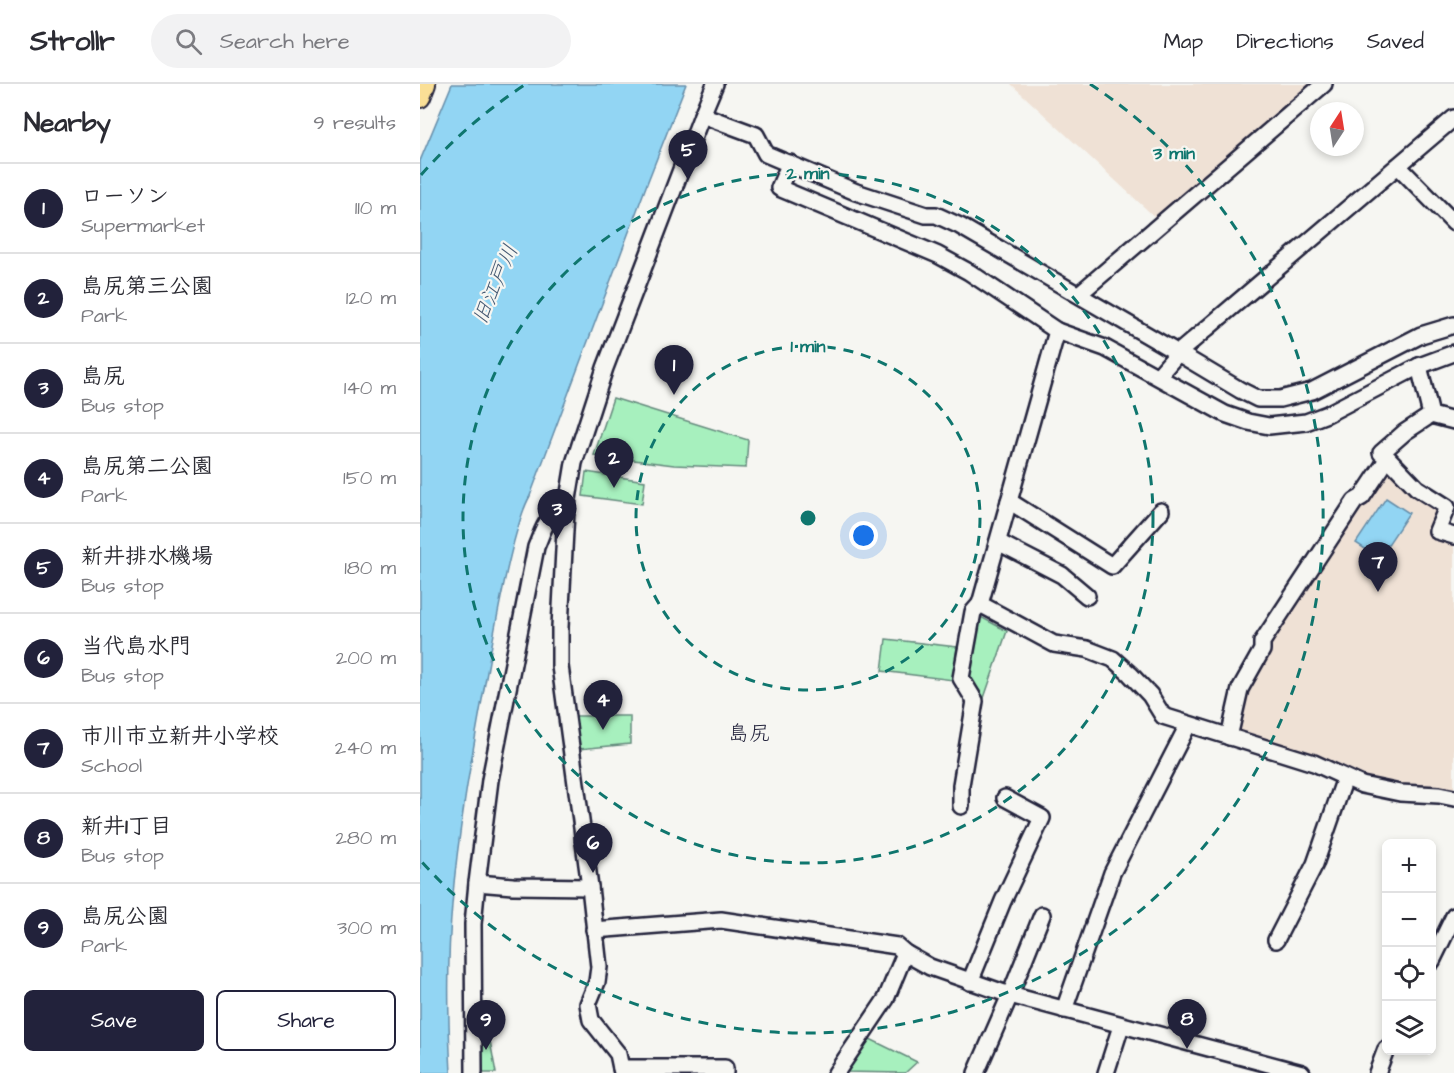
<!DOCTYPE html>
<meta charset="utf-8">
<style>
:root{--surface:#fff;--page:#f2f2f3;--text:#2b2b33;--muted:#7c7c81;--line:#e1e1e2;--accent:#22223b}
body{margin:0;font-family:"Architects Daughter","Klee One",sans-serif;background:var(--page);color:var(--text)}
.controls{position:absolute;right:18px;bottom:18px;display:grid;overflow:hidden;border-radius:9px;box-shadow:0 3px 9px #0003}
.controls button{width:54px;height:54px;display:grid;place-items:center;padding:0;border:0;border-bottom:2px solid var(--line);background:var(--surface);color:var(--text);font:30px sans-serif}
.compass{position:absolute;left:890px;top:18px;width:54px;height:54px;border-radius:50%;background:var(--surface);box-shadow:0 3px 9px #0003;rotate:12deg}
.you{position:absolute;left:444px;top:452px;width:21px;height:21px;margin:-15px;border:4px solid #fff;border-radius:50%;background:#1a73e8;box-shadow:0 0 0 9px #1a73e833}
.badge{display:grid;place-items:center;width:39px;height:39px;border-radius:50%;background:var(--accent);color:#fff;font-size:20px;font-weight:700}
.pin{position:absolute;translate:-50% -50px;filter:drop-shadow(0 2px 3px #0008)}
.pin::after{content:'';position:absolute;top:32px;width:21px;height:18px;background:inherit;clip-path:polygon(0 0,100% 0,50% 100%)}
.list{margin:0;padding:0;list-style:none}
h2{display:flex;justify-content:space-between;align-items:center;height:78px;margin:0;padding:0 24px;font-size:26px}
h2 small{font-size:20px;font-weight:400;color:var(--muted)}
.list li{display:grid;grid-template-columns:39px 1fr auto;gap:18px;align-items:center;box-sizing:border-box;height:90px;padding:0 24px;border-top:2px solid var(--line)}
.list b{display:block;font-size:22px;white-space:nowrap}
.list p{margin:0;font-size:20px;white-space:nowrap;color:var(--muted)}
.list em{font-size:20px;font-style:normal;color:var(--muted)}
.actions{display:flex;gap:12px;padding:18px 24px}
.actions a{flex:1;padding:14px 0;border:2px solid var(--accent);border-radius:9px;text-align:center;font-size:21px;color:var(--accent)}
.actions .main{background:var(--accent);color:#fff}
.icon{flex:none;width:33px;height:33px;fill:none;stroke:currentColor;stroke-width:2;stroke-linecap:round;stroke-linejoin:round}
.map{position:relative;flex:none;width:1034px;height:989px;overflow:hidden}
header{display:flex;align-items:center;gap:36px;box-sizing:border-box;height:84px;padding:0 30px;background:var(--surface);border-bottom:2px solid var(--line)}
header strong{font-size:28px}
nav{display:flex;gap:33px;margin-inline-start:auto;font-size:21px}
.search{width:420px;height:54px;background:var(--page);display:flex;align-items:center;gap:15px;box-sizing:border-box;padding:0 21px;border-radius:33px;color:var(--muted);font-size:22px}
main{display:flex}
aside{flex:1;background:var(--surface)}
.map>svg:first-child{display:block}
</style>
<header>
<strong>Strollr</strong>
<div class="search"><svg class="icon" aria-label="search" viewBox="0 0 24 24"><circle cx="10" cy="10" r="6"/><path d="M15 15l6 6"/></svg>Search here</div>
<nav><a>Map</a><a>Directions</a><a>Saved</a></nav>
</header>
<main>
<aside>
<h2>Nearby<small>9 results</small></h2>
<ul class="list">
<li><span class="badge">1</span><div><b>ローソン</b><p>Supermarket</p></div><em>110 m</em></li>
<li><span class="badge">2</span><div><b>島尻第三公園</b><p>Park</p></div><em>120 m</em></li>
<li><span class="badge">3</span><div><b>島尻</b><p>Bus stop</p></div><em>140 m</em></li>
<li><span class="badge">4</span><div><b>島尻第二公園</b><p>Park</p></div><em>150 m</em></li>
<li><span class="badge">5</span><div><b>新井排水機場</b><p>Bus stop</p></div><em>180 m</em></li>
<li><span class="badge">6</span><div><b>当代島水門</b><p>Bus stop</p></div><em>200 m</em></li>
<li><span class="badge">7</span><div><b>市川市立新井小学校</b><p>School</p></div><em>240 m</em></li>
<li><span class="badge">8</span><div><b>新井1丁目</b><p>Bus stop</p></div><em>280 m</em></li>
<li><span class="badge">9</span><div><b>島尻公園</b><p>Park</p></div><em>300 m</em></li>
</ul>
<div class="actions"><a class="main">Save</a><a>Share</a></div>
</aside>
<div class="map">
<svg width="1034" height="989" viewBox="0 0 1034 989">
<rect width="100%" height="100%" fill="#f6f6f2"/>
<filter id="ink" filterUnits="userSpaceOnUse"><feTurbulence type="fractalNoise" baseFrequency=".0167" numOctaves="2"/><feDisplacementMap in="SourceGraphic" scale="12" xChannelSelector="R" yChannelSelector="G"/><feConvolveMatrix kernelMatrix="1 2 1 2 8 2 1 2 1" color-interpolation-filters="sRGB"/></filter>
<g filter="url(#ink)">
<!-- built -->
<g fill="#efe1d5">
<path d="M591 0H891L737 135Z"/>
<path d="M966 387 972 388 995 410 1019 427 1034 458V707L1023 703 990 704 944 694 819 650 815 644 824 607 848 558 939 421 947 420Z"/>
</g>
<!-- green -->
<g fill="#a7f0be" stroke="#64897c" stroke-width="1.5">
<path d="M193 314 328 356 326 384 254 381 174 371Z"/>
<path d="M166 388 225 397 222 420 163 412Z"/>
<path d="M557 531 587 547 564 614 549 591Z"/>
<path d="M466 555 537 563 533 596 462 587Z"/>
<path d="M155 632H210V660L159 665Z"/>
<path d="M60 903 76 989H60Z"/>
<path d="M450 955 497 978 485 989 424 988Z"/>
</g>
<!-- water -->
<g fill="#92d5f3" stroke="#658da9" stroke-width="1.5">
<path d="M32 0H266L228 97 110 412C103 424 100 437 96 450 85 488 78 527 71 566 56 650 39 735 32 821 27 877 28 933 31 989H0V77Z"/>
<path d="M966 414 989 429 959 474 936 459Z"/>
</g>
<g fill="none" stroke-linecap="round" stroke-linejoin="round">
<!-- minor casing -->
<g stroke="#22223b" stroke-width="20">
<g id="minor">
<path d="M282 31 336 51 346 70 436 108 506 131H516L540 142 758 269 1034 34"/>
<path d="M370 79 359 104 518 171 549 188 637 247 560 520 634 560 667 565 693 575 710 590 730 611 743 632 894 679 942 701 980 709 1019 711 1034 714"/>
<path d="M978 82 1034 139"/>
<path d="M659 210 904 0"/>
<path d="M637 247 685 264 805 330 828 338 849 342 886 338 907 330 999 282 1034 269"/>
<path d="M999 282 1011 331 1034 337"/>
<path d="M738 292 758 269 820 306 838 315H860L892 307 1001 251 1034 241"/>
<path d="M1011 331 985 348 961 369 968 374 997 404 1027 423 1017 447 1034 452"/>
<path d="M589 417 692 482 741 427"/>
<path d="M578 458 642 491 667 512"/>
<path d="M809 653 820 605 842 566V558L935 417 942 413 968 374"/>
<path d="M541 722V701L555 617 541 594 553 528 560 520"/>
<path d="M57 799 93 802 170 803"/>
<path d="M174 846 301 836 477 862 485 869 510 883 590 911 882 989"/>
<path d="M856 856 895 780 925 694"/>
<path d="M1012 877 1034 832"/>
<path d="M550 898 583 817 622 734 585 714"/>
<path d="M644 926 692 789 768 641"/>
<path d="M201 984H305V989"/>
<path d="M54 989 53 840 57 799 70 696 116 463C124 445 125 431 146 427"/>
<path d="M202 989 198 970 171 936 168 920 177 898 179 883 170 803 140 582V543L146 427 154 379 185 284 282 31 295 0"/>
<path d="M416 989 466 915 485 869"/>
<path d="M556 989 590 911 622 831"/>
<path d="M686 989 701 942"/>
<path d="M957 989 966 965"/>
</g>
</g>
<!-- major casing -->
<g stroke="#22223b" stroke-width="24">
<path id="major" d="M0 13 5 0"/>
</g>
<!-- minor -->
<use href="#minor" stroke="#f6f6f2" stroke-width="15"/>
<!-- major -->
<use href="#major" stroke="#fadf96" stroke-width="20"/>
</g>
</g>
<!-- distance rings -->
<g fill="none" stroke="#0f766e" stroke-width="3" stroke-dasharray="10 8">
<circle cx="388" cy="434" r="172"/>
<circle cx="388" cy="434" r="345"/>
<path d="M1 91A517 517 0 0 1 106 0M670 0A517 517 0 1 1 1 777"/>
</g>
<g text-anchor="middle" stroke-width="4.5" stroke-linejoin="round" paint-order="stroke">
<!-- water labels -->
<g font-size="21" font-style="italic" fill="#445872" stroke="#f6f6f2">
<text transform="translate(75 200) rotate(-67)" y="7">旧江戸川</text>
</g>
<!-- neighbourhood labels -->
<g font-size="21" fill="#22223b" stroke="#f6f6f2">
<text x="329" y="656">島尻</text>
</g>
</g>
<circle cx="388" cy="434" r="9" fill="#0f766e" stroke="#f6f6f2" stroke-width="3"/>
<g font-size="18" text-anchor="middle" font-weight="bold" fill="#0f766e" stroke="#f6f6f2" stroke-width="4.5" stroke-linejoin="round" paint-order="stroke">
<text x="754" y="75">3 min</text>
<text x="388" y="95">2 min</text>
<text x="388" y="268">1 min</text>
</g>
</svg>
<div class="controls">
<button>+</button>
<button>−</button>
<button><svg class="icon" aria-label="locate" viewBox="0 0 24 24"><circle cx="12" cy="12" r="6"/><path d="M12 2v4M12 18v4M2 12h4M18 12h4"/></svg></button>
<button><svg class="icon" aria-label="layers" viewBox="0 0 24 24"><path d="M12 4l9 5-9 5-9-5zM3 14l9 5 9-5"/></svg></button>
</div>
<svg class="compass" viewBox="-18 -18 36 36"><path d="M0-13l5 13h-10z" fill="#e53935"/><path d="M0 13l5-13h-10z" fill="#7c7c81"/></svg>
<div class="you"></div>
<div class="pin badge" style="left:254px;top:311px">1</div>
<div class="pin badge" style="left:194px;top:404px">2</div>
<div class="pin badge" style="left:137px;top:455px">3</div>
<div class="pin badge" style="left:183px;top:646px">4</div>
<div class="pin badge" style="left:268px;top:96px">5</div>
<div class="pin badge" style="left:173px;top:789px">6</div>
<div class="pin badge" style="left:958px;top:508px">7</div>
<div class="pin badge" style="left:767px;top:965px">8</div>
<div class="pin badge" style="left:66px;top:966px">9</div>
</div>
</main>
